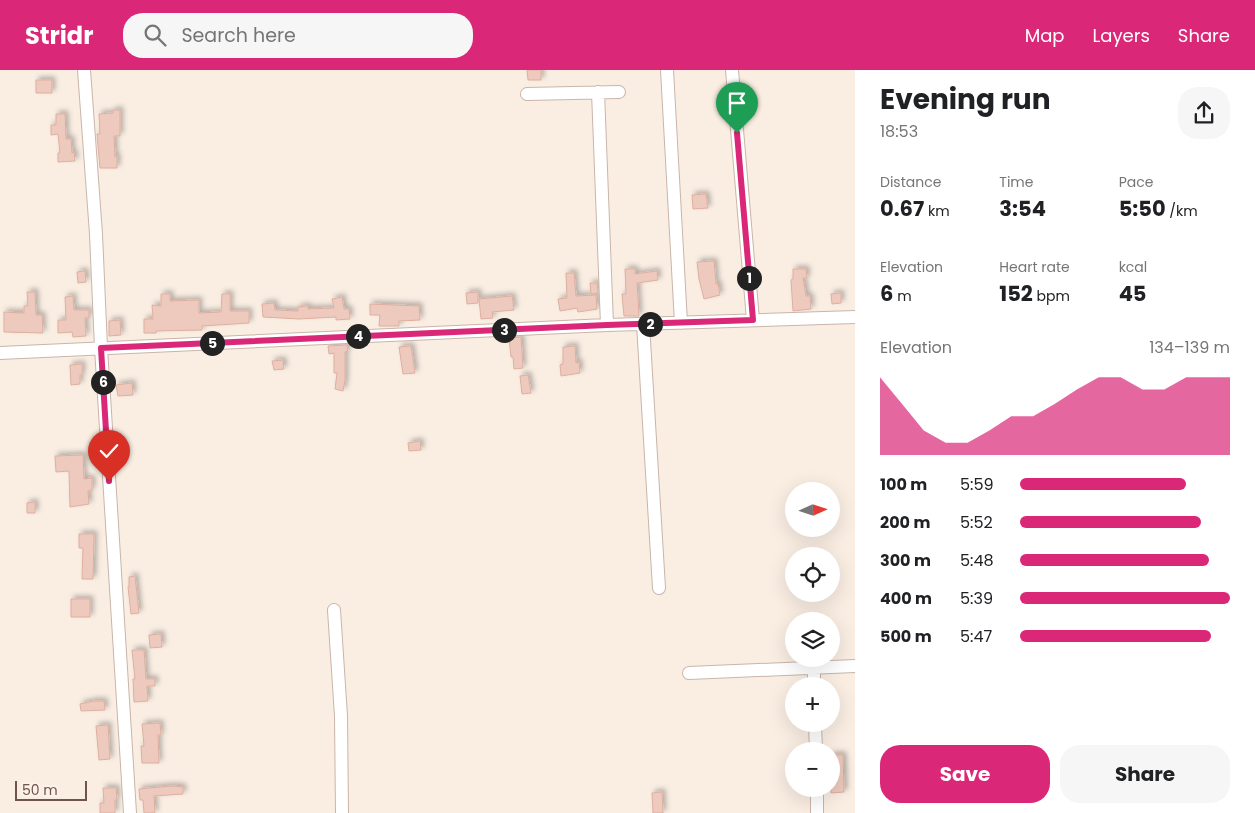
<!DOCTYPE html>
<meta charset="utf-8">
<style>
body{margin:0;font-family:Poppins,sans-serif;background:#f6f6f6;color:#202124;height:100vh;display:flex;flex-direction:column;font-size:19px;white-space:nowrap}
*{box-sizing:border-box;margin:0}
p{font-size:16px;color:#757577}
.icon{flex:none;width:28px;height:28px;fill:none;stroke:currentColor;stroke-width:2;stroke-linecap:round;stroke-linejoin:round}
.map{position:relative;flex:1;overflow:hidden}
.side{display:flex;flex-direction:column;background:#fff;width:400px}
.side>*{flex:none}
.needle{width:32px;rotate:87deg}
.controls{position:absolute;left:785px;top:412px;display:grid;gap:10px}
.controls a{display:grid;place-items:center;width:55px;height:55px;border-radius:50%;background:#fff;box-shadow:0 5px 20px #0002;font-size:25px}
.scale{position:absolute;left:15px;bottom:12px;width:72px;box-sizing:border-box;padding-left:5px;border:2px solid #6f544b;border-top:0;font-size:14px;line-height:18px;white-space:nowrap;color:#6f544b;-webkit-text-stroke:4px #fdf2e8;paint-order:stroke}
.pin{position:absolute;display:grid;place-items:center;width:42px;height:42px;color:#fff;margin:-51px -21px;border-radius:50% 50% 50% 0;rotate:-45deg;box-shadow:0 0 5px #0007}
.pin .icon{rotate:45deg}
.km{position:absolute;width:25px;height:25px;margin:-12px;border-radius:50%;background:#222;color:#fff;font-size:14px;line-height:25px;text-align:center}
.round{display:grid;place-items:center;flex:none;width:52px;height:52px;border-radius:20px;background:#f6f6f6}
.overview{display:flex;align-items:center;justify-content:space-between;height:85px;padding:0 25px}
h1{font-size:28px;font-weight:700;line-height:38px}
.stats{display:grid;grid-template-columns:repeat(3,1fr);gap:8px;height:85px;padding:5px 25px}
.stats div{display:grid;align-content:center}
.stats b{font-size:21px;font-weight:700}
.stats small{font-size:14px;font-weight:400}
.stats p{font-size:14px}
.chart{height:140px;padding:10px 25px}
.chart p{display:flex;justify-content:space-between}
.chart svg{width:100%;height:90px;margin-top:5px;fill:#db2777;opacity:.7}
.primary-button{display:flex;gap:10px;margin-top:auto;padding:10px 25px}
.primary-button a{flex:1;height:58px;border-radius:20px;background:#db2777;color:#fff;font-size:20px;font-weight:700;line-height:58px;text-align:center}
.primary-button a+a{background:#f6f6f6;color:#202124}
ul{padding:0 25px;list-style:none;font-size:16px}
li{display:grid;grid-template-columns:80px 60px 1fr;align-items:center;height:38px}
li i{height:12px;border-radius:6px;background:#db2777}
header{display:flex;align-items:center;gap:30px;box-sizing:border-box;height:70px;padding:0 25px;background:#db2777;color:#fff}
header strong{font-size:24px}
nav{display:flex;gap:28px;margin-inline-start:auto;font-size:18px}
.search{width:350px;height:45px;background:#f6f6f6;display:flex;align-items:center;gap:12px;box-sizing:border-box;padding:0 18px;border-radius:20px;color:#757577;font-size:19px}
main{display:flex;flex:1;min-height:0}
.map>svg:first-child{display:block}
</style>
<header>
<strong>Stridr</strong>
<div class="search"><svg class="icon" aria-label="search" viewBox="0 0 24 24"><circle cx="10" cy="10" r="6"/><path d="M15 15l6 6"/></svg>Search here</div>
<nav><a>Map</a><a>Layers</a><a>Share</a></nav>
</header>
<main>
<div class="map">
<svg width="855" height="743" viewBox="0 0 855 743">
<defs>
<filter id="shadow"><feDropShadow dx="3" dy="-3" stdDeviation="2.5" flood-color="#0004"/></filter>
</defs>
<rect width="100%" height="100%" fill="#faeee3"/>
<path fill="#edcabd" stroke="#deaf9f" filter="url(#shadow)" d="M527,0H541V10H528Z
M36,10H52V23H36Z
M113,40H120V66H114L115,87L117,86V98H100L97,64H100L99,44L113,43Z
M56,44H65L66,69H71L72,83L74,82L75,91L58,92V83H60L58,64L51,65V55H56Z
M706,124L708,138L693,139L692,125Z
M714,191L716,214H718L720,225L704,229L699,209L697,192Z
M625,199H635V204L657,201L658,210L637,213L639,246H624L622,224H626Z
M793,199H806L807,208H803L806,226H810L811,239L793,241L791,210L793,209Z
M85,201L86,212L78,213L77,202Z
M566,203H574L576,226L596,225L597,239L578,242L577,238L560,241L558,229L567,228Z
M590,213H597L598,223L591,224Z
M27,222H35L36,245H42L43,263L4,262V242L24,243V236H28Z
M478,222V233L467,234L466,223Z
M841,223V233L832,234L831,224Z
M161,224H170V231L199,230V243L221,242L222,224H230V241H249V253L202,256V260L156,261V263H144V249H153L152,235L161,236Z
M73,226L74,240H89V248H85L86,266L73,267L72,262L58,263V250H66L65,227Z
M512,226L514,240L492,242L493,248L481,249L479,229Z
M342,227L344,239H349L350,249L336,250V247L299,249L263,247L262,234L274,233L275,240L298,241V237L308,236V239L334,238L332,229Z
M370,234L419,236L420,250L399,251V256H379L380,245H370Z
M120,250L121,265L109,266V251Z
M521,267L523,298L514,299L513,287H511L509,268Z
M347,275L348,281L345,282V310L343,321L335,319L337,303H334V283L329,284L328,276Z
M411,276L415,303L403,304L399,277Z
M575,276L576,293L579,292L580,303L561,306L560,295L563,294V277Z
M283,290L284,299L274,300L272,291Z
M82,294V305H80V314L71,315L70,295Z
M528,305L531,323L522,324L520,306Z
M132,313L133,325L118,326L116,315Z
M420,371L421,380L409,381L408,373Z
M83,385L84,409L92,408V420L88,421L89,434L70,437L69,401L56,402L55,386Z
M35,432V443H27V433Z
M79,464H94L93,509H82L83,478H79Z
M135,506L139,543L131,544L128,517H129V507Z
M71,529H90V547H71Z
M161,564L162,577L150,578L149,565Z
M132,580H144L146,609H155V616H147L148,631L134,632L133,609H135Z
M94,631H104L105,640L81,641L80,634Z
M160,653L161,665H158L159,693H142L141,676H144L142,654Z
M108,655L110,689L99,690L96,656Z
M831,685H843L844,722L831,723Z
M172,716L183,717V724L154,726L155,743H144L143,730H140L139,719Z
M103,718H116L117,729L115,730V743H100V733H104Z
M662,722L663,743H653L652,723Z"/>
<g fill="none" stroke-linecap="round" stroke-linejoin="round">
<defs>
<path id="minor" d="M84,0L96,164L101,278L130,743
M667,0L681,253
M732,0L753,250
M598,22L607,255
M527,24L619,22
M643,254L659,518
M0,283L607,255L855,247
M334,540L341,646L342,743
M814,598V616
M689,603L855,596
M815,654L816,681
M817,719V743"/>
</defs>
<use href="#minor" stroke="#c9b5aa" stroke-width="14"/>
<use href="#minor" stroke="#fff" stroke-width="12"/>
</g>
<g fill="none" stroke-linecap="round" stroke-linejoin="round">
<defs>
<path id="route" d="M109,411L101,278L607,255L753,250L737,63"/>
</defs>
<use href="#route" stroke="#fff" stroke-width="10"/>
<use href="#route" stroke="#db2777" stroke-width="6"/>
</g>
</svg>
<div class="controls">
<a><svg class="needle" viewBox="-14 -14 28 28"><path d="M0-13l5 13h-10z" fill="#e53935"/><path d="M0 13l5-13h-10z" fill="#757577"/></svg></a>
<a><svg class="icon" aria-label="locate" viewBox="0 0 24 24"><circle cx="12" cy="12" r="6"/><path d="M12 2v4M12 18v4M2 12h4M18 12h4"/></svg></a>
<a><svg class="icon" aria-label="layers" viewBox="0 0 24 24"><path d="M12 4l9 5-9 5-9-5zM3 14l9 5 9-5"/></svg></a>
<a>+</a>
<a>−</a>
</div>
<div class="scale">50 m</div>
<div class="pin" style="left:737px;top:63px;background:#1e9e55"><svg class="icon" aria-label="arrive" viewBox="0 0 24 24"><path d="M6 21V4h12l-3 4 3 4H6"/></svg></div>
<div class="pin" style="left:109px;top:411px;background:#d93025"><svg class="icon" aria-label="check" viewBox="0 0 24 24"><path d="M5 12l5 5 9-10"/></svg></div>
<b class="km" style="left:749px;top:208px">1</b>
<b class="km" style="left:650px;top:254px">2</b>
<b class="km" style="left:504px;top:260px">3</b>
<b class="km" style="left:358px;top:266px">4</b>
<b class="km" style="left:212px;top:273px">5</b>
<b class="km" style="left:103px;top:312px">6</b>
</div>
<section class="side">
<div class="overview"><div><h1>Evening run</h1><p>18:53</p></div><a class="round"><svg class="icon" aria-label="share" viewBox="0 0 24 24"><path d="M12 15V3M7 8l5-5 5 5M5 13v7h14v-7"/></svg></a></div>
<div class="stats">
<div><p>Distance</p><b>0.67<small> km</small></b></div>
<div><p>Time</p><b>3:54</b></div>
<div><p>Pace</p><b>5:50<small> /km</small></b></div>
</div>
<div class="stats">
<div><p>Elevation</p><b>6<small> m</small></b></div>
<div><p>Heart rate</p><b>152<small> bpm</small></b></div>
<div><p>kcal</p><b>45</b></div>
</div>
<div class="chart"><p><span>Elevation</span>134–139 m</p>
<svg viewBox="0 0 160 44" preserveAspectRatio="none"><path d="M0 44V6L10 19L20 32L30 38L40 38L50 32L60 25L70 25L80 19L90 12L100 6L110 6L120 12L130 12L140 6L150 6L160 6V44z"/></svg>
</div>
<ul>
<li><b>100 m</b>5:59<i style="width:79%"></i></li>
<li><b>200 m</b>5:52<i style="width:86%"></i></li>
<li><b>300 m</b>5:48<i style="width:90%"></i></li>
<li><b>400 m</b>5:39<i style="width:100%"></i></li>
<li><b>500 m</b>5:47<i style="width:91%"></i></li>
</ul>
<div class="primary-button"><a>Save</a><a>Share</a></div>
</section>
</main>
